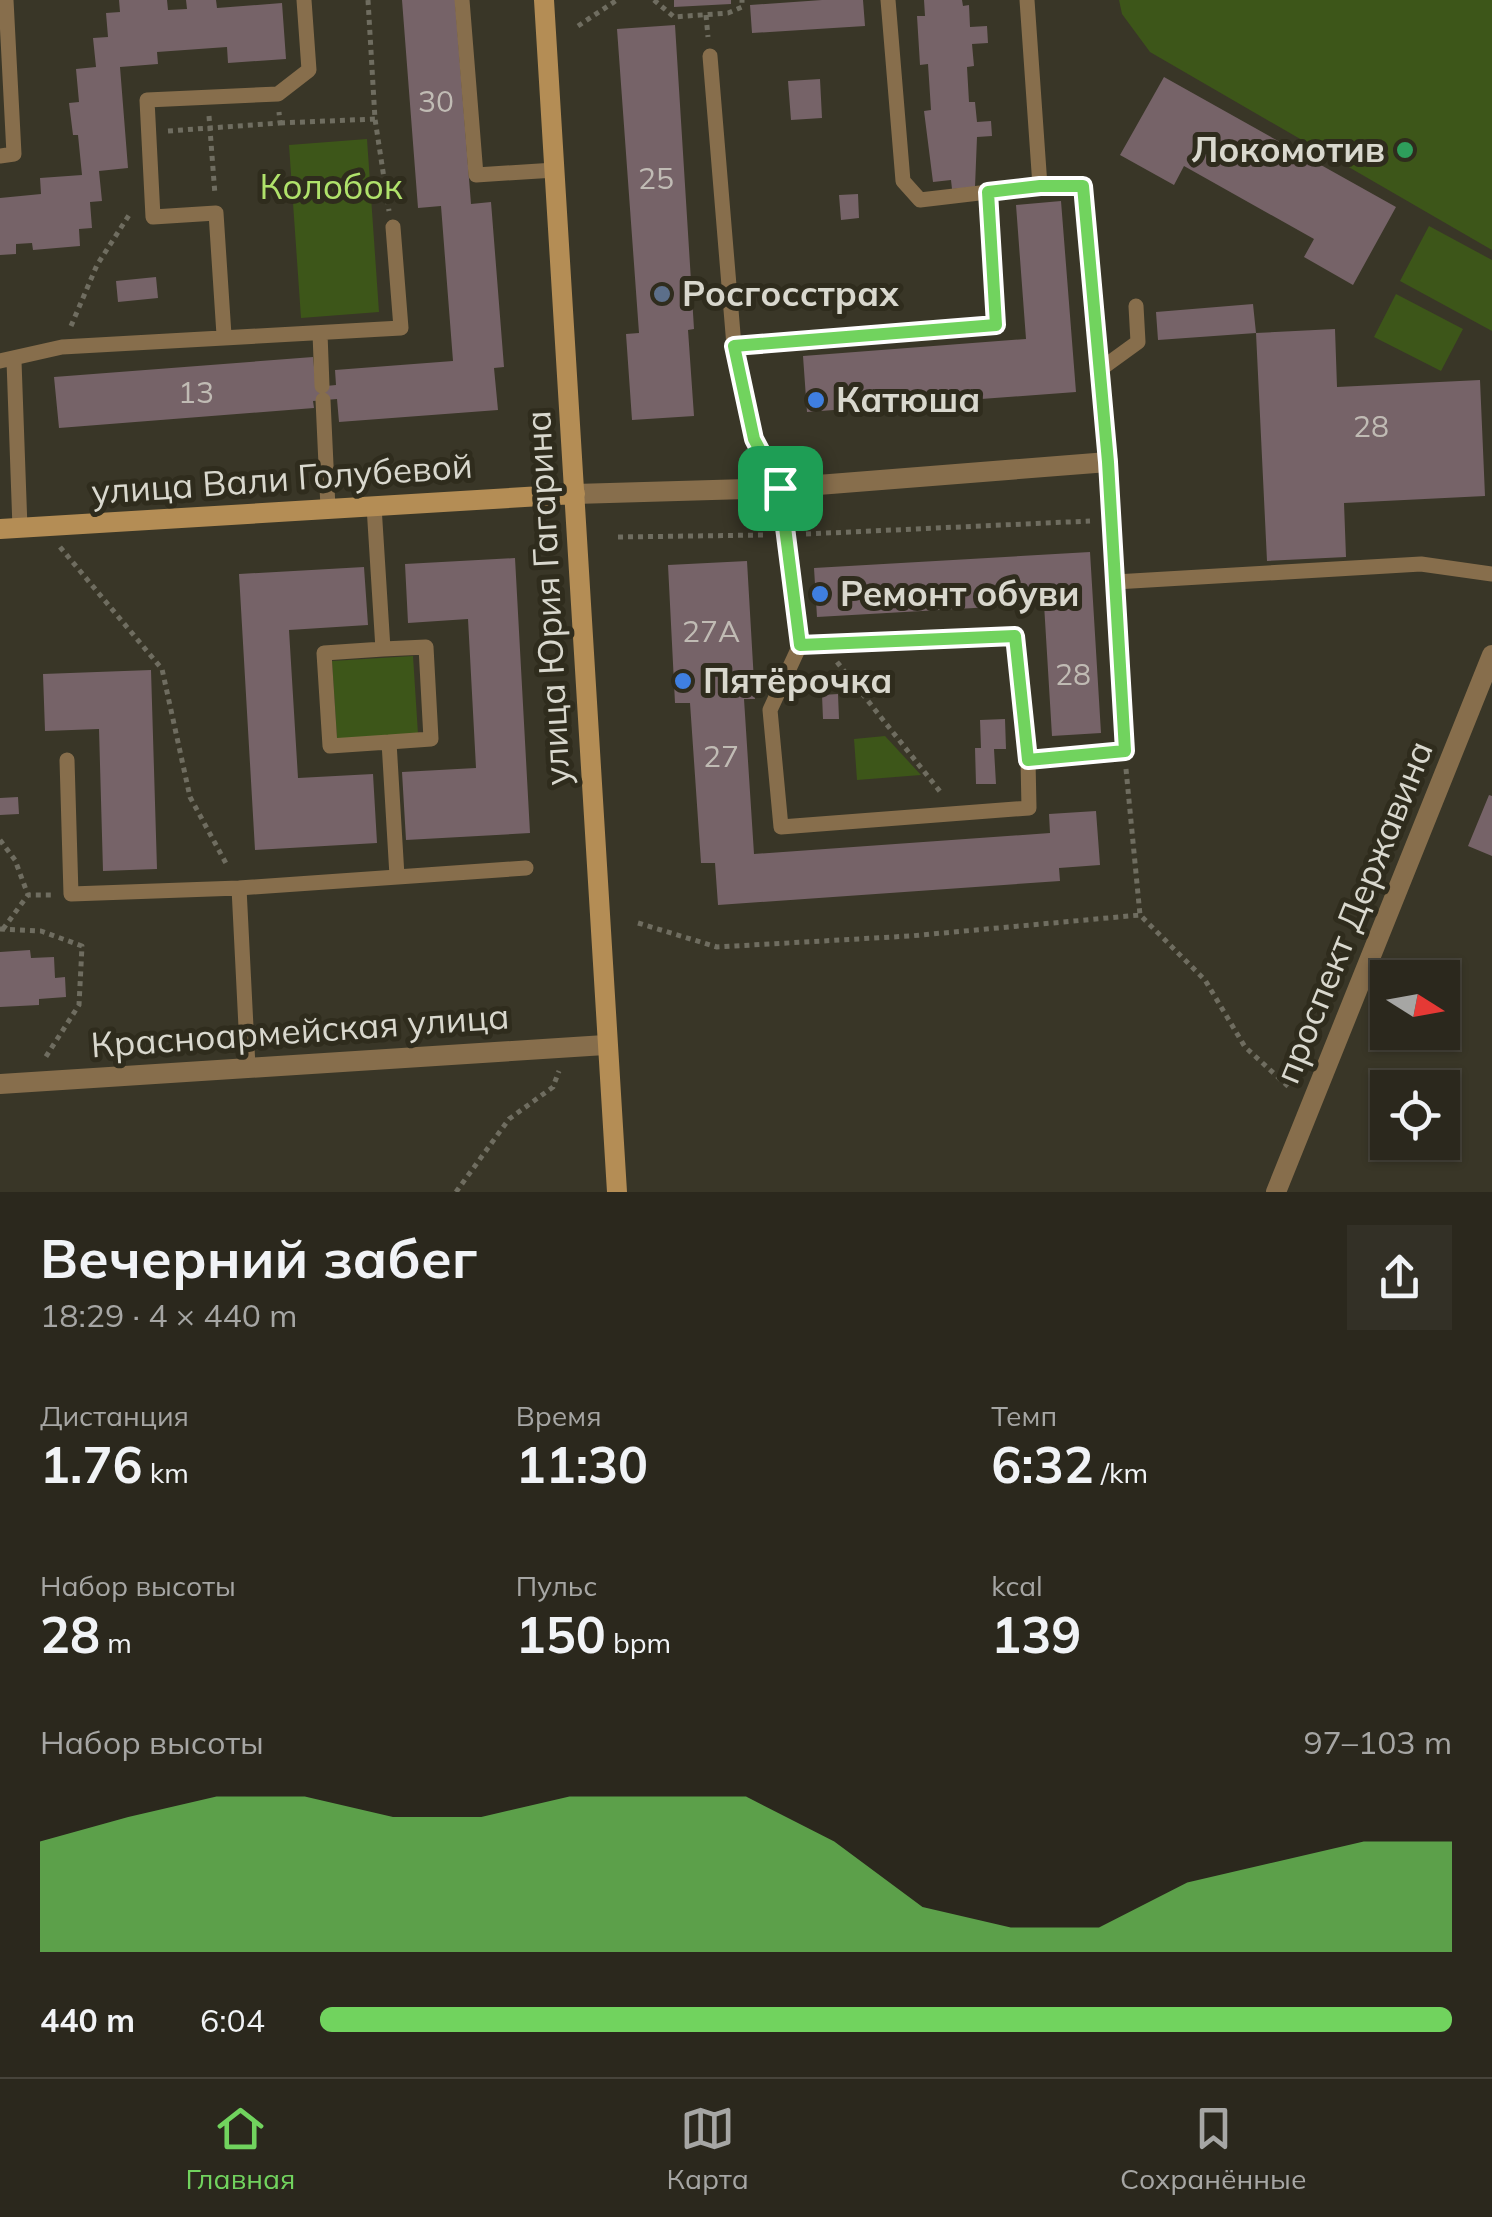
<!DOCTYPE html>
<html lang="ru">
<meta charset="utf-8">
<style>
body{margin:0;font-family:Mulish,sans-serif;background:#333026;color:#f1f3f6;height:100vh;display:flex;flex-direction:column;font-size:38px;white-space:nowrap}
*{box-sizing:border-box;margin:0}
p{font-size:32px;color:#a6a6a4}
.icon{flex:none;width:55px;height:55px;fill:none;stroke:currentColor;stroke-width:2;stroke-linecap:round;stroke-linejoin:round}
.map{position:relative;height:1192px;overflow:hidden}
.side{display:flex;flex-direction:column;background:#2b281d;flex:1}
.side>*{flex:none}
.needle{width:65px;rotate:101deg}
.controls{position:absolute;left:1370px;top:960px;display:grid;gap:20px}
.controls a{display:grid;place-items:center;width:90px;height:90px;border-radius:0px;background:#2b281d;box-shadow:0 2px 8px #0004,0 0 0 2px #47443b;font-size:50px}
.pin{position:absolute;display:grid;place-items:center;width:85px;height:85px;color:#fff;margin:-42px;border-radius:20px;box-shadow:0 5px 15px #0006}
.round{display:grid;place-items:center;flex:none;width:105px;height:105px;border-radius:0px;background:#333026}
.overview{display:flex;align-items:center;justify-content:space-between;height:170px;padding:0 40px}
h1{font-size:55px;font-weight:700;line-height:75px}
.stats{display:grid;grid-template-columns:repeat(3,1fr);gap:15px;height:170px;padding:10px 40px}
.stats div{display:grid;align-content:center}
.stats b{font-size:50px;font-weight:700}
.stats small{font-size:28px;font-weight:400}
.stats p{font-size:28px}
.chart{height:280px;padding:20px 40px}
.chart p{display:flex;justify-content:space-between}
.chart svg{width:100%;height:180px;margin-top:10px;fill:#71d35e;opacity:.7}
ul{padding:0 40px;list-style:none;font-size:32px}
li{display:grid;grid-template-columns:160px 120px 1fr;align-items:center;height:75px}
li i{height:25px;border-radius:12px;background:#71d35e}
.menu{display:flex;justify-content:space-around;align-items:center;height:140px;border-top:2px solid #47443b;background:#2b281d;font-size:28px;color:#a6a6a4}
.menu a{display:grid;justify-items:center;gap:5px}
.menu .on{color:#71d35e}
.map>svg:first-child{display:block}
</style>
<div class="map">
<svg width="1492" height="1192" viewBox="0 0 1492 1192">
<rect width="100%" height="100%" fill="#393627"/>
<path fill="#3d5619" d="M1119,0H1492V250L1150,52L1122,14Z
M367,139L379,312L301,318L289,145Z
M1429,226L1492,260V331L1400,281Z
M1396,294L1463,329L1441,371L1374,337Z
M413,656L418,734L337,739L332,661Z
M885,736L921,775L857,780L854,739Z"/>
<path fill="#766368" d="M119,0H167L168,10L187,9L186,0H216L217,8L282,3L286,59L228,63L227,47L157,52L158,64L120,67L128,168L99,171L102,201L90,202L92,228L79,229L80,246L33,250L32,243L16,244V254L0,255V198L41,194L40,178L82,175L78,135H73L69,103L79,102L76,69L96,67L93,38L108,37L106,13L120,12Z
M402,0H455L471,204L491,202L504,367L494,368L498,410L339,422L337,399L313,401L314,408L59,428L54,377L313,357L316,387L336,385L335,370L453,361L441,206L418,208Z
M674,0H731V4L674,7Z
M822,0H863L865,26L752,33L750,5Z
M924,0H962L963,6L969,5L970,27L987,26L988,43L972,44L974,66L967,67L969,102H975L977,122L991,121L992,136L977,137L975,187L952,189L951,180L933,182L924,111L931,110L928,64L920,65L917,16H925Z
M675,25L694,329L688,330L694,416L632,420L626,334L639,333L617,29Z
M1164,77L1396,207L1353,285L1304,257L1314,239L1184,166L1174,185L1120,155Z
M820,79L822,118L791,120L788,81Z
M858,194L859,218L841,220L839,195Z
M1061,201L1076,392L807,412L803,356L1026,339L1016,205Z
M156,277L158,298L118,302L116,281Z
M1253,304L1256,333L1158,340L1156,312Z
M1335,329L1337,387L1480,380L1485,496L1344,503L1346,557L1267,561L1256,333Z
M1090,552L1101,733L1052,736L1044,604L817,617L814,568Z
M515,558L530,833L406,840L402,772L476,768L468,619L408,623L405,564Z
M747,561L755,699H744L754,854L1050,833L1049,814L1096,811L1100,865L1059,868L1060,881L718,905L715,863H701L690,703H675L668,565Z
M364,567L368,625L289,630L298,778L373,774L377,843L255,850L239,574Z
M151,670L157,869L103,871L99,729L45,731L43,674Z
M838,694L839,719H823L822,695Z
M1005,719L1006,749H994L996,784H976L975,748H981L980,720Z
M1489,795L1492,796V856L1468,846Z
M18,797L19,814L0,815V798Z
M30,950L31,958L54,957L55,978L65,977L66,997L39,999V1005L0,1007V952Z"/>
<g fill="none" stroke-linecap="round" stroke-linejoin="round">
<path stroke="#6f6d60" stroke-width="5" stroke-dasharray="5 5" stroke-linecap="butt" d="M368,0L375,119L389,211
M654,0L674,17L728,13L742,7V0
M706,15L708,37
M578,26L617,0
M209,116L215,195
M280,123L375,119
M168,131L280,123L279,112
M71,326L97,265L131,212
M806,534L1090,521
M618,537L765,535
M60,547L162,669L190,797L228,867
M837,662L942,794
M1126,769L1140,915L1205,980L1245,1047L1291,1089
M0,840L15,860L28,895
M638,923L717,947L910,936L1140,915
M0,929L41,931L82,946L79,1005L45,1058
M3,929L28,895H53
M456,1192L509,1119L553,1087L559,1071"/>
<path stroke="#876e4c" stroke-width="15" d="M462,0L476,175L555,170
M888,0L903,181L920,200L1040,186
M710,56L734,346L754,439L780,488L800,645L1015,636L1028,760L1125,751L1108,462L1083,186H1040L1027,0
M0,156L14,154L6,0
M320,333L322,386
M224,335L216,213L153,217L147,100L278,94L309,70L304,0
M734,346L996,325L988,193
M0,361L62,347L401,328L393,227
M14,361L20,528
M1098,371L1138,342L1136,306
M323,400L328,508
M374,506L383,649L426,647L431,739L389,742L397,876
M1115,582L1421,564L1492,574
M800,645L770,710L781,827L1029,808L1028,760
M383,649L324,653L330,746L389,742
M67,760L71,894L239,888L526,868
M239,888L248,1067"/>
<path stroke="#876e4c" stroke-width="20" d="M575,494L780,488L1108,462
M0,1084L605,1045
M1276,1192L1492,655"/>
<path stroke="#b48d55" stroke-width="20" d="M544,0L617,1192
M0,529L575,494"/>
</g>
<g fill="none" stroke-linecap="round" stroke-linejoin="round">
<defs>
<path id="route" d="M1040,186H1083L1108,462L1125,751L1028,760L1015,636L800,645L780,488L754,439L734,346L996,325L988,192Z"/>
</defs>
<use href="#route" stroke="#fff" stroke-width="20"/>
<use href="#route" stroke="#71d35e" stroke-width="12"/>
</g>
<circle fill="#2e9e5b" stroke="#2f2c1d" stroke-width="4" cx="1405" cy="150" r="10"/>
<circle fill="#5c6f8a" stroke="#2f2c1d" stroke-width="4" cx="662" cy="294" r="10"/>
<g fill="#3f7fe0" stroke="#2f2c1d" stroke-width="4">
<circle cx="816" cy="400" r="10"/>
<circle cx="820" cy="594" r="10"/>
<circle cx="683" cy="681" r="10"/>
</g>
<g text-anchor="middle" stroke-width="10" stroke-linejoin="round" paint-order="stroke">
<g font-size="30" fill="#c0bbb4">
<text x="436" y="112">30</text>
<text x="656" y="189">25</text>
<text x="196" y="403">13</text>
<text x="1371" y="437">28</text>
<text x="711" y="642">27А</text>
<text x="1073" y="685">28</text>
<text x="721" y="767">27</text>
</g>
<g font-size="35" font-weight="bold" fill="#d9d8ce" stroke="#2f2c1d" text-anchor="start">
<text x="1385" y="162" text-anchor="end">Локомотив</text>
<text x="682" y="306">Росгосстрах</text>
<text x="836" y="412">Катюша</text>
<text x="840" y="606">Ремонт обуви</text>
<text x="703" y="693">Пятёрочка</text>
</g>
<g font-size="35" fill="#b0e26b" stroke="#2f2c1d">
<text x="331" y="199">Колобок</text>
</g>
<g font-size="35" fill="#d9d8ce" stroke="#2f2c1d">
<text transform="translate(282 479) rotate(-4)" y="12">улица Вали Голубевой</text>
<text transform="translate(548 598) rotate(-93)" y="12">улица Юрия Гагарина</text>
<text transform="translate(1354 912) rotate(-68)" y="12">проспект Державина</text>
<text transform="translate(300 1031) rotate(-4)" y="12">Красноармейская улица</text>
</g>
</g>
</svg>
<div class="controls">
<a><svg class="needle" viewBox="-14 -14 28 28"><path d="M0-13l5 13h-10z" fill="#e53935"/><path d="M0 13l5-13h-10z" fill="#a6a6a4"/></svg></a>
<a><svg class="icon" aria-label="locate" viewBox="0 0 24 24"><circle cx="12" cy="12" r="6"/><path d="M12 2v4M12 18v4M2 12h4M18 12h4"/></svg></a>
</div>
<div class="pin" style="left:780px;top:488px;background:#1e9e55"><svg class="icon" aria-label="arrive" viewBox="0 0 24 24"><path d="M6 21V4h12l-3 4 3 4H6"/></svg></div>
</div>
<section class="side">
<div class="overview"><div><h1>Вечерний забег</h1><p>18:29 · 4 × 440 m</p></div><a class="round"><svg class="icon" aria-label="share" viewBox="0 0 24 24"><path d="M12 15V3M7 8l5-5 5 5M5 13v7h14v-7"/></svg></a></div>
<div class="stats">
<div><p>Дистанция</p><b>1.76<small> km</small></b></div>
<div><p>Время</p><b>11:30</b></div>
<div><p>Темп</p><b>6:32<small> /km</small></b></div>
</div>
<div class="stats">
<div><p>Набор высоты</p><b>28<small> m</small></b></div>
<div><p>Пульс</p><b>150<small> bpm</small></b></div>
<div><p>kcal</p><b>139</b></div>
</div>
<div class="chart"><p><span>Набор высоты</span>97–103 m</p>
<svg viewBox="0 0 160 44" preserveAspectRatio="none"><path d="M0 44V17L10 11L20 6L30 6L40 11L50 11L60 6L70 6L80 6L90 17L100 33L110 38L120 38L130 27L140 22L150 17L160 17V44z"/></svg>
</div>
<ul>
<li><b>440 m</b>6:04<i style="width:100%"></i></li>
</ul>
</section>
<nav class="menu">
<a class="on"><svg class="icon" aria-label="home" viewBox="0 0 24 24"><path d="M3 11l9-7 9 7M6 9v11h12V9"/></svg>Главная</a>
<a><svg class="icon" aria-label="map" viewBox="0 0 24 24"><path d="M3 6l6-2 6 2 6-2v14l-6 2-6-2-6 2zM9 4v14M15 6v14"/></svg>Карта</a>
<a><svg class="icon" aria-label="saved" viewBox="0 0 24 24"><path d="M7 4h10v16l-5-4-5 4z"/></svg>Сохранённые</a>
</nav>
